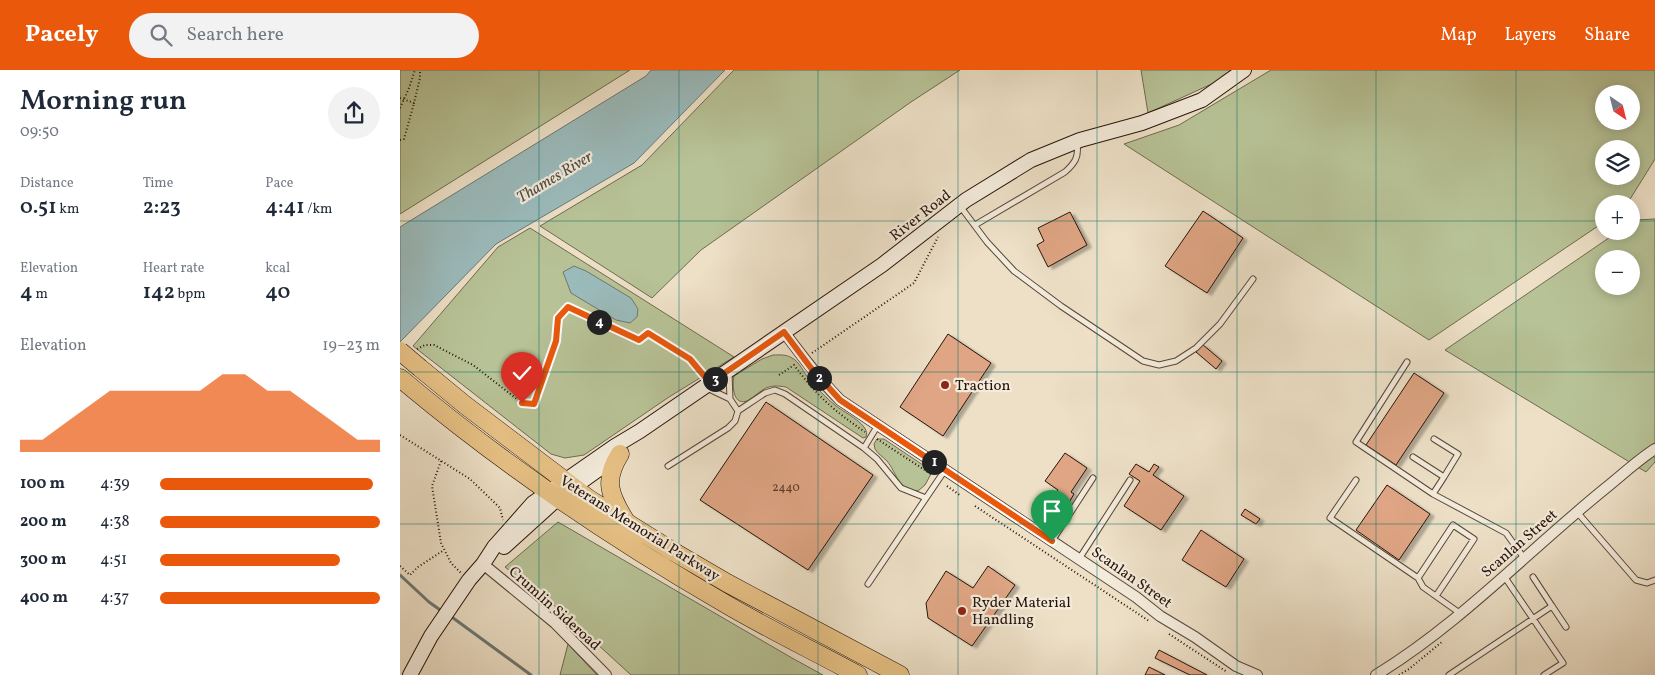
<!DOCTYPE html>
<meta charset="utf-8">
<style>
body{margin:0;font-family:Vollkorn,serif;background:#f2f2f3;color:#1f2937;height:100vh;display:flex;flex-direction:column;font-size:19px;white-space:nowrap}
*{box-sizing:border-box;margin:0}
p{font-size:16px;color:#747a83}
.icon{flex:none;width:28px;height:28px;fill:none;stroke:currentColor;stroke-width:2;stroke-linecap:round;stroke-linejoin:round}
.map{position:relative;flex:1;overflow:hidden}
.details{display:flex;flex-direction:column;background:#fff;width:400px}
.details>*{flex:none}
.needle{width:32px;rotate:145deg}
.buttons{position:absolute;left:1195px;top:15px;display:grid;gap:10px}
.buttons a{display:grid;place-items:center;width:45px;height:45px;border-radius:50%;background:#fff;box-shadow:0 2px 12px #0003;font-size:25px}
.pin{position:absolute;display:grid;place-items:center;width:42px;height:42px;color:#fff;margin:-51px -21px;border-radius:50% 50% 50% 0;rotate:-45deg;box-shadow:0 0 5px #0007}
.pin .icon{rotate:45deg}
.km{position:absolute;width:25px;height:25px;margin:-12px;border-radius:50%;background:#222;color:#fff;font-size:14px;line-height:25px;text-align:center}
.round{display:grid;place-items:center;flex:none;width:52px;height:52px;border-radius:26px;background:#f2f2f3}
.head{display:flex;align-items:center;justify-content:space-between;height:85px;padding:0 20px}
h1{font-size:28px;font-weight:600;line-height:38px}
.metrics{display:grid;grid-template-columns:repeat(3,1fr);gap:8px;height:85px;padding:5px 20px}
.metrics div{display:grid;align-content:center}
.metrics b{font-size:21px;font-weight:600}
.metrics small{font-size:14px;font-weight:400}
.metrics p{font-size:14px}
.chart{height:140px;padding:10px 20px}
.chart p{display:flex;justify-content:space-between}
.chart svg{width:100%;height:90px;margin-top:5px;fill:#ea580c;opacity:.7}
ul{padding:0 20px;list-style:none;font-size:16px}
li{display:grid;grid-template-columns:80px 60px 1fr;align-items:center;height:38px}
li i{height:12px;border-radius:6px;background:#ea580c}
header{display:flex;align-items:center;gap:30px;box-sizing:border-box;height:70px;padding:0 25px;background:#ea580c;color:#fff}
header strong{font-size:24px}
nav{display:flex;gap:28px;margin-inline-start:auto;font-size:18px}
.search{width:350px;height:45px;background:#f2f2f3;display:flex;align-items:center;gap:12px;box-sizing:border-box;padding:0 18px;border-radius:28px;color:#747a83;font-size:19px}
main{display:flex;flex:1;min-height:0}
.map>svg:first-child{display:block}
</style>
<header>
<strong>Pacely</strong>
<div class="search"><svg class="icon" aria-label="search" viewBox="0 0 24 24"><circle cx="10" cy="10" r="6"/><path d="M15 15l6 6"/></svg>Search here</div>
<nav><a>Map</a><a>Layers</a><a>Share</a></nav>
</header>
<main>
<section class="details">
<div class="head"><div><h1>Morning run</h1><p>09:50</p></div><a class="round"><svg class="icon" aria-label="share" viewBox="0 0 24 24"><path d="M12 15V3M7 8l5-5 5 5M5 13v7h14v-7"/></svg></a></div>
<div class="metrics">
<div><p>Distance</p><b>0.51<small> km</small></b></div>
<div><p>Time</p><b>2:23</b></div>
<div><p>Pace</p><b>4:41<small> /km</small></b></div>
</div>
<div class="metrics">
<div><p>Elevation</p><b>4<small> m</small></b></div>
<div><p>Heart rate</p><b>142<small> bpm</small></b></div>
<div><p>kcal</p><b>40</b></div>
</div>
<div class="chart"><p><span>Elevation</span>19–23 m</p>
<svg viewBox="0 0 160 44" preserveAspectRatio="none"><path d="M0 44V38L10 38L20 30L30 22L40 14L50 14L60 14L70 14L80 14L90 6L100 6L110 14L120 14L130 22L140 30L150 38L160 38V44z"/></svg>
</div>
<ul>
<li><b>100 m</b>4:39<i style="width:97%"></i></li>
<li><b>200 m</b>4:38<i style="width:100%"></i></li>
<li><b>300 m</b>4:51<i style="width:82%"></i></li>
<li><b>400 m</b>4:37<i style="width:100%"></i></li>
</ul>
</section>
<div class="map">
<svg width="1255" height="605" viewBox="0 0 1255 605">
<defs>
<filter id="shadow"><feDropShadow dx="4.5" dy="2.5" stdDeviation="1" flood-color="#0004"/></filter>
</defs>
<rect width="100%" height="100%" fill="#ede0c7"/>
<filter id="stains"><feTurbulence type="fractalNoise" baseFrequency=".004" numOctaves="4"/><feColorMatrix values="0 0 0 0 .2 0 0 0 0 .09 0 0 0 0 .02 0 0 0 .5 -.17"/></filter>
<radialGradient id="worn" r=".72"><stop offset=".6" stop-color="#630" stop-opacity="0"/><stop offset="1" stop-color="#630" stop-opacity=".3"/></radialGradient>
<path fill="#b7c296" stroke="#6f6a50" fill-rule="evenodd" d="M0,0H230L0,144Z
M334,0H560L511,32L301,180L252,228L140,156L242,95Z
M741,0H835L816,12L748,43Z
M871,0H1255V89L1227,134H1204V152L1029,270L724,74L779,55ZM1204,24H1231V51H1204ZM1204,79H1231V106H1204Z
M1255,149V392L1246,402L1045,280L1219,161H1231V153L1236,150ZM1204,189H1231V216H1204Z
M130,158L334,287L269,327L184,385L165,388L151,384L13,276L98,177Z
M373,285C379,285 386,284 392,288C400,292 403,302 409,309C417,318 426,328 436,336C445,343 471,355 466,367L463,368L386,317C379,316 374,315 366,318C360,321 355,326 349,330C333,338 332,316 334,306L362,289Z
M477,369H484L529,399L531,404L525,415L518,421C497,419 498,405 487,391C483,387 478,384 475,379L474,374Z
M158,452L392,588L423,605H231L161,541L105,497Z
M168,574L197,605H160Z"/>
<path fill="#9bbbbc" stroke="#6d7874" d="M251,0H325L234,93L96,174L0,272V157L246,6Z
M174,196L186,201L231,228L238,239L237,247L230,253L216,250L171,223L163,202Z"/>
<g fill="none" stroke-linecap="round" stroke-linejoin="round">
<path stroke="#6d7874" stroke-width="3" d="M0,505L29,532L43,542
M49,545L131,605"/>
</g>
<path fill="#dfa584" stroke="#271309" filter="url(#shadow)" d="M803,141L843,168L807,223L765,196Z
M670,142L687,175L648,197L637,175L644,171L638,158Z
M548,264L591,293L543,366L500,337Z
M802,274L822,291L816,299L796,282Z
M1014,303L1044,323L996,395L966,375Z
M366,332L473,405L408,500L300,430Z
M665,383L687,398L671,422L674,424L668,434L655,425L658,420L645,411Z
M736,394L749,402L754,394L759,397L753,405L784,426L761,460L724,436L740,411L729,404Z
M987,415L1030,444L999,490L956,460Z
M845,439L860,449L856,454L841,445Z
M801,460L844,489L826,517L782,490Z
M588,496L615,515L572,576L528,548L526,533L546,501L573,518Z
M759,580L807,605H790L755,588Z
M749,597L765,605H745Z"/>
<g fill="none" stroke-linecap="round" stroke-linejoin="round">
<defs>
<path id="lane" d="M560,136L587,172L614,201L661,236L743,291L759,295L776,291L796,278L820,254L853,209
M575,155L665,102C675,93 679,87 677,74
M1007,292L956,372L1033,424L1106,463L1124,488
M307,318L330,329L329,303
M338,341L365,323L375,320L385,324L464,378L478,355
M1034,369L1058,384L1044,407
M464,378L477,389L501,418L526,428L545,400
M1013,387L1044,407L1033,424
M268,396L328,358L335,351L338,341L330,329
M956,410L930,448L1018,508
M1177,442L1236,510L1247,513L1255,510
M652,471L693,408
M679,489L730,410
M1104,506L1163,593L1144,605
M1133,507L1152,536
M468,514L526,428
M1036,526L1074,469L1053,455L1018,508L1023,517L1061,544
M1049,605L1152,536L1166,557"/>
<path id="street" d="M384,262C402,286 419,309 440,330L736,527L760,546L795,567L836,596L857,605
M83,494L155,553L206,605
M976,605C1061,553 1130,479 1207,417C1223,404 1238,390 1255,379"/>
<path id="secondary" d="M104,477L157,429L220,384
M10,605L31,566L69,510L83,494L94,477L133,433L215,376L240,361L482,195L566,130L631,90L680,70L742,53L802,30L844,0"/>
<path id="highway" d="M20,298L65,335L189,429L274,482L327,513L500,605
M0,308C101,393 210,467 324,533C368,559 414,581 458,605
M220,384C203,410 210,426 225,450"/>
</defs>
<use href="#lane" stroke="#584638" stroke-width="7"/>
<use href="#street" stroke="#584638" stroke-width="12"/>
<use href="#secondary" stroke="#271309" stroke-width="16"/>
<use href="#highway" stroke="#271309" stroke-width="19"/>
<path stroke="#271309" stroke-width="2" stroke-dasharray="1 2.5" stroke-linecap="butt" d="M0,28L14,33L20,8V0
M0,38L9,18L15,0
M0,70L4,69L14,33
M17,279L25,275H34L73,295L122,333L134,334L156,271L158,248L168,237L239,270L248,263L290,289L304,305
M412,283L514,213L538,167
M379,305L394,295C417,326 433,340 465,362
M0,365L70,409L100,438L103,450
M477,369L531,404
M41,391L32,416L41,473L51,493L61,503
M547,416L561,426
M575,436L749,551
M0,496L10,505L18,497L44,480
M769,564L827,602
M999,605L1009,599L1043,571"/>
<use href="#lane" stroke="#f3ebdb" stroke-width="5"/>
<use href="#street" stroke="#f3ebdb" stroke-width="10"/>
<use href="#secondary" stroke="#f3ebdb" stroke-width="14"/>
<use href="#highway" stroke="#e6c084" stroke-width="18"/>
<defs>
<path id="highway-bridge" d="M0,281L20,298"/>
</defs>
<use href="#highway-bridge" stroke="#271309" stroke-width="19" stroke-linecap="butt"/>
<use href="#highway-bridge" stroke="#e6c084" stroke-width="18"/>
</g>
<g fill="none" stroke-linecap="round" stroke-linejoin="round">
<defs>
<path id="route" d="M122,333L134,334L156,271L158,248L168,237L239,270L248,263L290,289L310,313L384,262L411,298L440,330L652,471"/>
</defs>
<use href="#route" stroke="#fff" stroke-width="10"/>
<use href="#route" stroke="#ea580c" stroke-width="6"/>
</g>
<path fill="none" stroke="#0f766e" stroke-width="1" stroke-opacity="0.55" d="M139,0V605M279,0V605M418,0V605M558,0V605M697,0V605M837,0V605M976,0V605M1116,0V605M0,151H1204M1231,151H1255M0,302H1255M0,454H1255"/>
<g fill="#8f2418" stroke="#f3ebdb" stroke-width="2">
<circle cx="545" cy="315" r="5"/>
<circle cx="562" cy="541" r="5"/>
</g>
<g text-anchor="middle" stroke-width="4.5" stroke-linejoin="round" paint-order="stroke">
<g font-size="12" fill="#553828">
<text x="386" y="421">2440</text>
</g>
<g font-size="15" fill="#271309" stroke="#f3ebdb">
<text transform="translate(520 145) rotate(-38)" y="5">River Road</text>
<text transform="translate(240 458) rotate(32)" y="5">Veterans Memorial Parkway</text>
<text transform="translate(1119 473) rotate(-41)" y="5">Scanlan Street</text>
<text transform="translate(732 507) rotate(35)" y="5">Scanlan Street</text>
<text transform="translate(155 538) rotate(42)" y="5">Crumlin Sideroad</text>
</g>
<g font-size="15" fill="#271309" stroke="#f3ebdb" text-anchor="start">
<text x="555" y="320">Traction</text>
<text x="572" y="537">Ryder Material<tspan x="572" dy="17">Handling</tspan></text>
</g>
<g font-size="16" font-style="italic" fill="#504e48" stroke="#f3ebdb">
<text transform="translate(154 106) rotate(-31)" y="6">Thames River</text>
</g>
</g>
<rect width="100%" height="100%" filter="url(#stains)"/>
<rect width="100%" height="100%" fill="url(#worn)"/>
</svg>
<div class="buttons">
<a><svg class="needle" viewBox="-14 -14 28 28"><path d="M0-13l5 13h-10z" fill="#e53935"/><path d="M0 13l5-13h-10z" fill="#747a83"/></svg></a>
<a><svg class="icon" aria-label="layers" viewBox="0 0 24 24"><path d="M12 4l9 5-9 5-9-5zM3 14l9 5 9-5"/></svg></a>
<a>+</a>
<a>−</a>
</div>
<div class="pin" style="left:652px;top:471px;background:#1e9e55"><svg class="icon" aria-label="arrive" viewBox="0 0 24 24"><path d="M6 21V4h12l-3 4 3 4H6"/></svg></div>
<div class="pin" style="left:122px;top:333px;background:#d93025"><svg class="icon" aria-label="check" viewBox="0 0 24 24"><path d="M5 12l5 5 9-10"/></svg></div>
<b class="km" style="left:534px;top:392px">1</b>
<b class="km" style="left:419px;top:308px">2</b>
<b class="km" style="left:315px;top:309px">3</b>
<b class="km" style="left:199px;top:252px">4</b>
</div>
</main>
